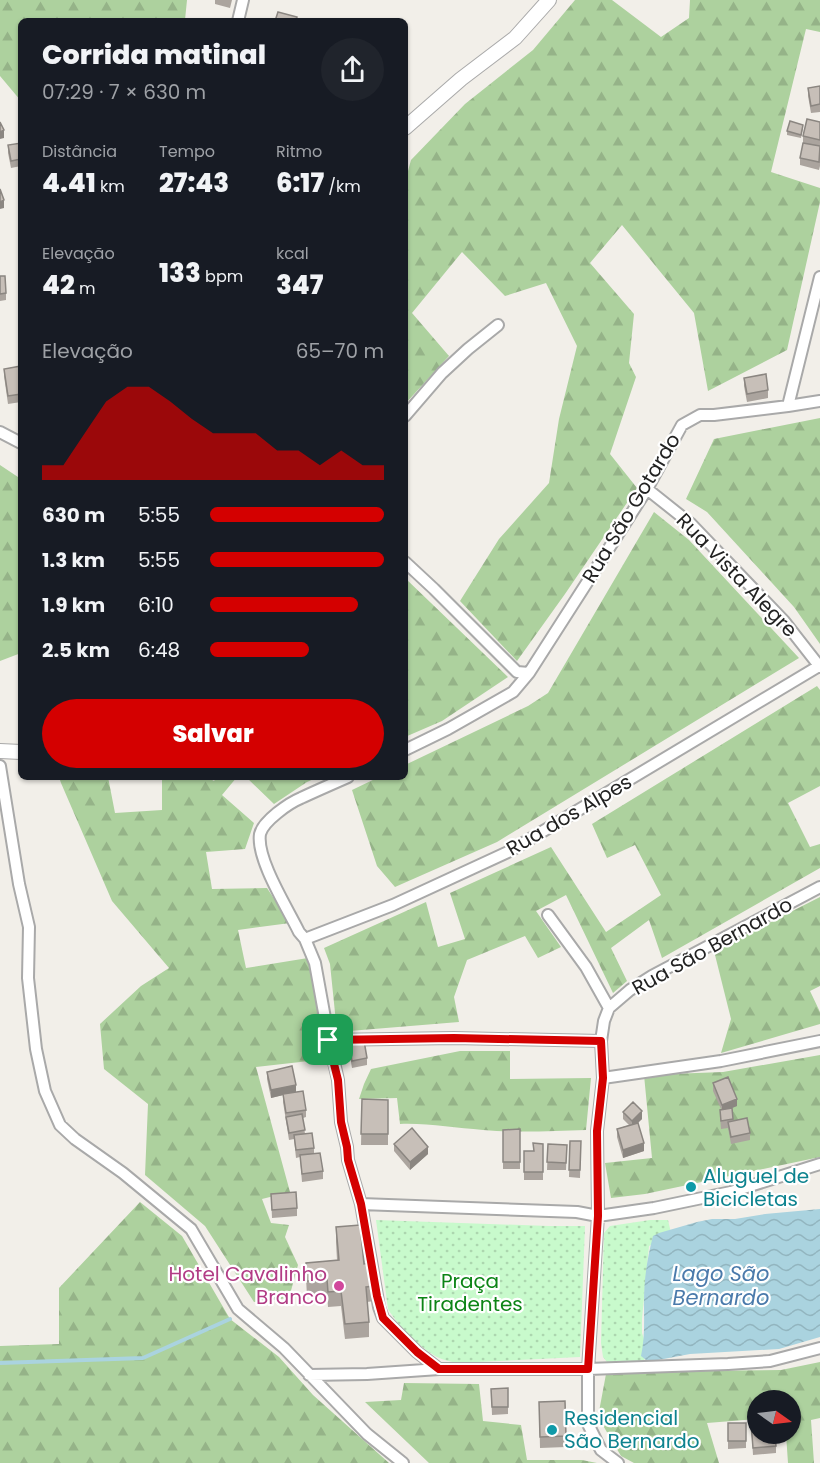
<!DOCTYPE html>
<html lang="pt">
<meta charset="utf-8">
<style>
body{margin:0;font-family:Poppins,sans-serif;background:#20242c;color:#f1f3f6;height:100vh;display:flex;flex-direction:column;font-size:22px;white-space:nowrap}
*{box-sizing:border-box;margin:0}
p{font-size:20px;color:#9ea1a6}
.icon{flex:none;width:33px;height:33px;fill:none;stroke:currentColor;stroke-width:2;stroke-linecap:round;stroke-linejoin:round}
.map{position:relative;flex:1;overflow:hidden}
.side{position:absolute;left:18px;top:18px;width:390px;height:762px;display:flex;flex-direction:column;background:#171b24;border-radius:9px;box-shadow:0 2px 4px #0004}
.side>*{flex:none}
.needle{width:39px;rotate:104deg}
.fabs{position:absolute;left:747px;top:1390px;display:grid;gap:12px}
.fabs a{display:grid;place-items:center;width:54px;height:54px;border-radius:50%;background:#171b24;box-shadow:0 2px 4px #0004;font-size:30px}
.pin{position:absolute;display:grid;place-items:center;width:51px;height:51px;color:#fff;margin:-26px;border-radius:12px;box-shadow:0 3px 9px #0006}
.round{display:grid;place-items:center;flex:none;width:63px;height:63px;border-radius:32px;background:#20242c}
.overview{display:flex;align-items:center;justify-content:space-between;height:102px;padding:0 24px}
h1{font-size:27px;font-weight:800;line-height:45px}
.stats{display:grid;grid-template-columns:repeat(3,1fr);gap:9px;height:102px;padding:6px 24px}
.stats div{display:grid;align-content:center}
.stats b{font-size:26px;font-weight:800}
.stats small{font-size:16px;font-weight:400}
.stats p{font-size:16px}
.chart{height:168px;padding:12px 24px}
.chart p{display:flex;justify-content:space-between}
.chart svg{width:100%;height:108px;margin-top:6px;fill:#d40000;opacity:.7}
.primary-button{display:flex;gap:12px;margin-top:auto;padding:12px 24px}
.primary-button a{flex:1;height:69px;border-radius:36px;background:#d40000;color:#fff;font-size:24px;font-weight:800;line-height:69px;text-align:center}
ul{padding:0 24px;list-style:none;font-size:20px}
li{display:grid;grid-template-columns:96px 72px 1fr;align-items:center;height:45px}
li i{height:15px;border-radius:8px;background:#d40000}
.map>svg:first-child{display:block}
</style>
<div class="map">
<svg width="820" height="1463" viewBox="0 0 820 1463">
<defs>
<pattern id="forest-firs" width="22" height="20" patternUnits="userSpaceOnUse" patternTransform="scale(1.5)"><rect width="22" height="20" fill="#add19e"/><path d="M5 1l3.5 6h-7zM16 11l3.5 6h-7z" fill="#95b388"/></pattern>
<pattern id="park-dots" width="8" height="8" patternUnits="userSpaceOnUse" patternTransform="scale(1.5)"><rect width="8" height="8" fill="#c8facc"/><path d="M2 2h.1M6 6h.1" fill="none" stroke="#acd6af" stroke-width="1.8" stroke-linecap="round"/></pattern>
<pattern id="water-waves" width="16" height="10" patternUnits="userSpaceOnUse" patternTransform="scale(1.5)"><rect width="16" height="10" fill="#aad3df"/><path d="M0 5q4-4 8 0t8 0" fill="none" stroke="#92b5bf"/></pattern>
</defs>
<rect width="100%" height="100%" fill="#f2efe9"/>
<path fill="url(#forest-firs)" d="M0,0H187L185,20L189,21H21V101L0,76Z
M575,0H612L661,37L689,18L690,0H820V32L806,29L771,172L820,188V202L787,350L708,391L694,313L622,225L590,263L634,314L629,363L636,377L610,454L637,488L565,594L517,661L460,601L499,539L549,483L559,419L577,346L546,283L505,296L462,252L412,313L449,356L405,404V182L411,160L465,104L533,50Z
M820,418V644L794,607L707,512L686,499L714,439Z
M0,465L21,479V653L0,661Z
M654,512L689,540L799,658L497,842L395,887L377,866L352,790L379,777H405V765L528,706L548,693Z
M405,578L508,677L442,721L405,737Z
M817,686L820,690V786L788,803L810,847L820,844V868L662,958L649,920L611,948L627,981L613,993L566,895L536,911L561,947L538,958L525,936L467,960L454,997L459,1022L337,1032L330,964L324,948L426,902L438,947L465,939L450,893L551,847L606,932L661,895L635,845L607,858L592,824Z
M59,777H108L115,813L162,810V777H207L214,781L217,777H237L222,795L254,823L245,849L206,852L212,889L267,888L290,923L238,930L246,968L308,958L327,1059L256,1067L290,1192L262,1199L271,1223L289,1225L285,1237L298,1265L289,1298L254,1302L205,1226L145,1175L148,1104L104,1069L100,1024L141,986L169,968L112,901L61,783Z
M246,777H318L307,782L274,804Z
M820,897V986L810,991L820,1012V1024L721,1053L731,1019L714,951Z
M460,1051H510V1079L591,1078L586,1130C552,1131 518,1133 483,1130C455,1128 428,1123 400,1124L397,1098L359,1099L364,1084L371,1069Z
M820,1055V1157L645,1194L611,1198L605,1163L652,1158L644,1075L723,1072Z
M140,1202L182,1236L230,1319L279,1357L313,1395L389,1463H0V1346L59,1344V1288Z
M820,1362V1418L811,1420L814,1463H788L786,1434H790V1401H758L757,1419L707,1423L719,1463H634L621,1456L598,1417L606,1374L680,1371L781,1370Z
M404,1383L479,1384L483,1421L521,1425L527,1460H582L597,1463H429L365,1402L401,1400Z"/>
<path fill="url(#park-dots)" d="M376,1220L549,1226H585L580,1357L456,1363C450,1361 443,1360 437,1357C419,1347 399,1327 388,1309Z
M650,1220H668L671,1233L649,1246L642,1319V1333L646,1345L644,1362H607L603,1357L601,1343L604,1233L610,1226Z"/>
<path fill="url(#water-waves)" d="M820,1209V1337L779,1349L690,1354L653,1361L646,1360L641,1356C645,1338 644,1321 644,1303C644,1279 647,1259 653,1236L659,1233L697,1222L712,1219H735L765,1214Z"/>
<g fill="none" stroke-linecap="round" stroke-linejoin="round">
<path stroke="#aad3df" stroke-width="4" d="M0,1363L143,1358L230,1319"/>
<defs>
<path id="minor" d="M238,21L243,0
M788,406L820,401
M405,416L442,373L468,349L498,325
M0,432L21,443
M647,489L691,524L784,621L820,667
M405,562L434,589L517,672L529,673
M405,750L448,729L513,692L529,673L647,489L682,425L700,415H714L788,406L820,277
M0,766L19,884L29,927L28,978L36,1049L45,1091L60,1125L75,1139L123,1173L191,1229L238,1309L284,1348L367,1434L403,1463
M348,777C332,784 316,791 301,798C289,803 263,821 260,834C256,859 288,909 299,932L305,939L315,963L329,1040L338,1080L341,1122L347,1147L348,1160L361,1204L379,1307L383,1318L417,1352L439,1369
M548,915L586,967L609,1008
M305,939L393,905L510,851L819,666
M329,1040L454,1038L601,1041
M603,1078L721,1061L820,1041
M361,1204L577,1212L598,1216L654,1208L731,1192L820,1164
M309,1375L367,1374L439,1369H588L728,1364L770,1361L820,1348
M618,1463L601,1450L588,1424V1369L598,1216L597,1131L603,1078L601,1041L604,1021L609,1008L630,990L652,976L820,887"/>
<path id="tertiary" d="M405,128L461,79L515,38L549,0
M0,751L21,752"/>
</defs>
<use href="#minor" stroke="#a9a9a9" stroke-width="14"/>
<use href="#tertiary" stroke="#a9a9a9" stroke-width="16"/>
<use href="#minor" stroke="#fff" stroke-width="10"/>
<use href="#tertiary" stroke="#fff" stroke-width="14"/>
</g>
<path fill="#aba49e" d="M215,0H232L230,8L215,4Z
M820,86V112L811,113L808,96V88Z
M820,122V166L819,170L800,165V158L803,143V136Z
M803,128L801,138L787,135V131Z
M21,143V166L11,168L8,153V145Z
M0,276L6,293V300L0,301Z
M21,366V402L8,404L4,376V369Z
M744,378L768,390V398L747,402L744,386Z
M348,1038L367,1058V1065L352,1068L348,1045Z
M267,1072L296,1092L306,1110V1117L303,1118L305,1134L314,1148V1153L323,1171V1179L302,1182L300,1157L296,1158L294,1139L289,1140L283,1102V1095L271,1098L267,1079Z
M713,1083L737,1106L732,1108L733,1121L750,1133V1140L731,1144L728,1128L721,1129L720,1117L721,1109L713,1091Z
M362,1099L388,1100V1145H361Z
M623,1112L642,1119L638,1123L644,1151L623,1158L617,1137V1129L629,1125L623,1119Z
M520,1129V1169H503V1130Z
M570,1141H581L580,1178L569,1177Z
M394,1144L428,1154L410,1170L394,1151Z
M543,1144V1180H524V1151H533Z
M548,1144L567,1145L566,1170H547Z
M271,1194L297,1208V1216L272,1218Z
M336,1227L364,1264L374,1286V1301L367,1302L369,1322V1337L345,1339L341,1306L328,1307L327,1294L307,1296L306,1278V1263L337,1260L336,1242Z
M508,1388V1414L492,1415L491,1389Z
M565,1401L566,1447L540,1448L539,1402Z
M728,1423H746V1448L728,1449Z
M751,1423L776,1446V1453L753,1455Z"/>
<path fill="#8b8681" d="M4,130V138L0,139V132Z
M4,200V208L0,209V202Z
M296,1085V1092L271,1098V1090Z
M737,1099V1106L722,1112V1105Z
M642,1111V1119L632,1128V1121Z
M644,1143V1151L623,1158V1150Z
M428,1147V1154L410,1170V1162Z"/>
<path fill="#c7bfb8" stroke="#8b8681" stroke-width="1.5" d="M278,12L297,17L296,21H275Z
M820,86V104L811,106L808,88Z
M807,119L820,122V140L803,136Z
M790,121L803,125L801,135L787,131Z
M0,122L4,130L0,132Z
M21,143V159L11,161L8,145Z
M803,143L820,146L819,162L800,158Z
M0,189L4,200L0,202Z
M0,276H5L6,293L0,294Z
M21,366V394L8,396L4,369Z
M766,374L768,390L747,394L744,378Z
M363,1035L367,1058L352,1061L348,1038Z
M292,1066L296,1085L271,1090L267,1072Z
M728,1077L737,1099L722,1105L713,1083Z
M303,1091L306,1110L286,1113L283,1094Z
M362,1099L388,1100V1134H361Z
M633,1102L642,1111L632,1121L623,1112Z
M732,1108L733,1119L721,1121L720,1110Z
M302,1114L305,1130L289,1133L286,1117Z
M747,1118L750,1133L731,1137L728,1122Z
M638,1123L644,1143L623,1150L617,1129Z
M412,1128L428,1147L410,1162L394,1144Z
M520,1129V1162H503V1130Z
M312,1133L314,1148L296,1150L294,1135Z
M570,1141H581L580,1170H569Z
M533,1143L543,1144V1172H524V1151H534Z
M548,1144L567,1145L566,1163L547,1162Z
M320,1153L323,1171L302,1174L300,1155Z
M296,1192L297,1208L272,1210L271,1194Z
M360,1225L364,1264L371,1263L374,1286L366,1287L369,1322L345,1324L341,1291L328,1292L327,1279L307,1281L306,1263L339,1260L336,1227Z
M508,1388V1407H492L491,1389Z
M565,1401L566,1436L540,1437L539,1402Z
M728,1423H746V1441H728Z
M751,1423H758V1434H775L776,1446L753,1448Z"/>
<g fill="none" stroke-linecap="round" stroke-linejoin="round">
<defs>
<path id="route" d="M454,1038L601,1041L603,1078L597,1131L598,1216L588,1369H439L417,1352L383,1318L377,1296L361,1204L348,1160L347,1147L341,1122L338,1080L328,1040Z"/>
</defs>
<use href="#route" stroke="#fff" stroke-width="12"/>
<use href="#route" stroke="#d40000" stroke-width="8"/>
</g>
<g fill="#0f9aa8" stroke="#fff" stroke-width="2">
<circle cx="691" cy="1187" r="6"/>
<circle cx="552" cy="1430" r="6"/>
</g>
<circle fill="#d1479c" stroke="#fff" stroke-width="2" cx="339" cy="1286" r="6"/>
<g text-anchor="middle" stroke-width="4.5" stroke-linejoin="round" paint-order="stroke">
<g font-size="20" fill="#222" stroke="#fff">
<text transform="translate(631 508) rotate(-59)" y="7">Rua São Gotardo</text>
<text transform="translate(737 575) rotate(46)" y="7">Rua Vista Alegre</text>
<text transform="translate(569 815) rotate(-30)" y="7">Rua dos Alpes</text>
<text transform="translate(712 946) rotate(-29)" y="7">Rua São Bernardo</text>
</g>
<g font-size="20" fill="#0d838f" stroke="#fff" text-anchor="start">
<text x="703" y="1183">Aluguel de<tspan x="703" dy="23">Bicicletas</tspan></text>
<text x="564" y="1425">Residencial<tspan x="564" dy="23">São Bernardo</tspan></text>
</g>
<g font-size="20" fill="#b23c85" stroke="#fff" text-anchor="end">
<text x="327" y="1281">Hotel Cavalinho<tspan x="327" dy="23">Branco</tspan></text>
</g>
<g font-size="20" fill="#0c8416" stroke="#fff">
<text x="470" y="1288">Praça<tspan x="470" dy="23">Tiradentes</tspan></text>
</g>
<g font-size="21" font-style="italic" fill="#4a7aab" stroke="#fff">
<text x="721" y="1281">Lago São<tspan x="721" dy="24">Bernardo</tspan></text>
</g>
</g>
</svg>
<div class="fabs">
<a><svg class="needle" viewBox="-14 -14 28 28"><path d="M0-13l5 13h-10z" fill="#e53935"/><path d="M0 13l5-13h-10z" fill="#9ea1a6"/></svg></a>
</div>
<div class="pin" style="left:328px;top:1040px;background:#1e9e55"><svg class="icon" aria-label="arrive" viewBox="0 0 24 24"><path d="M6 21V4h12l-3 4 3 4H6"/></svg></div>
<section class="side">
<div class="overview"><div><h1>Corrida matinal</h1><p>07:29 · 7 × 630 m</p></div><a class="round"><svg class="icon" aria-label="share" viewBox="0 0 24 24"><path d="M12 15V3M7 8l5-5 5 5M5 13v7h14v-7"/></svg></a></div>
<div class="stats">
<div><p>Distância</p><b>4.41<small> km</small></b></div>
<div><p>Tempo</p><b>27:43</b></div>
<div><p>Ritmo</p><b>6:17<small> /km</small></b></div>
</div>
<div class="stats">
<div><p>Elevação</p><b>42<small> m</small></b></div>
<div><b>133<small> bpm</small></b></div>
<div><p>kcal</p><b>347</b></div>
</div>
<div class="chart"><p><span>Elevação</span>65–70 m</p>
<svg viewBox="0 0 160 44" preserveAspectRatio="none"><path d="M0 44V38L10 38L20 25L30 12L40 6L50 6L60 12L70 19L80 25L90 25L100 25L110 32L120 32L130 38L140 32L150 38L160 38V44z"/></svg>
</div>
<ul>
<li><b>630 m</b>5:55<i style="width:100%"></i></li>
<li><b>1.3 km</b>5:55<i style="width:100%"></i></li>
<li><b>1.9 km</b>6:10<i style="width:85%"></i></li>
<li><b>2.5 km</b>6:48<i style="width:57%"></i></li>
</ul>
<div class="primary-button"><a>Salvar</a></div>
</section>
</div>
